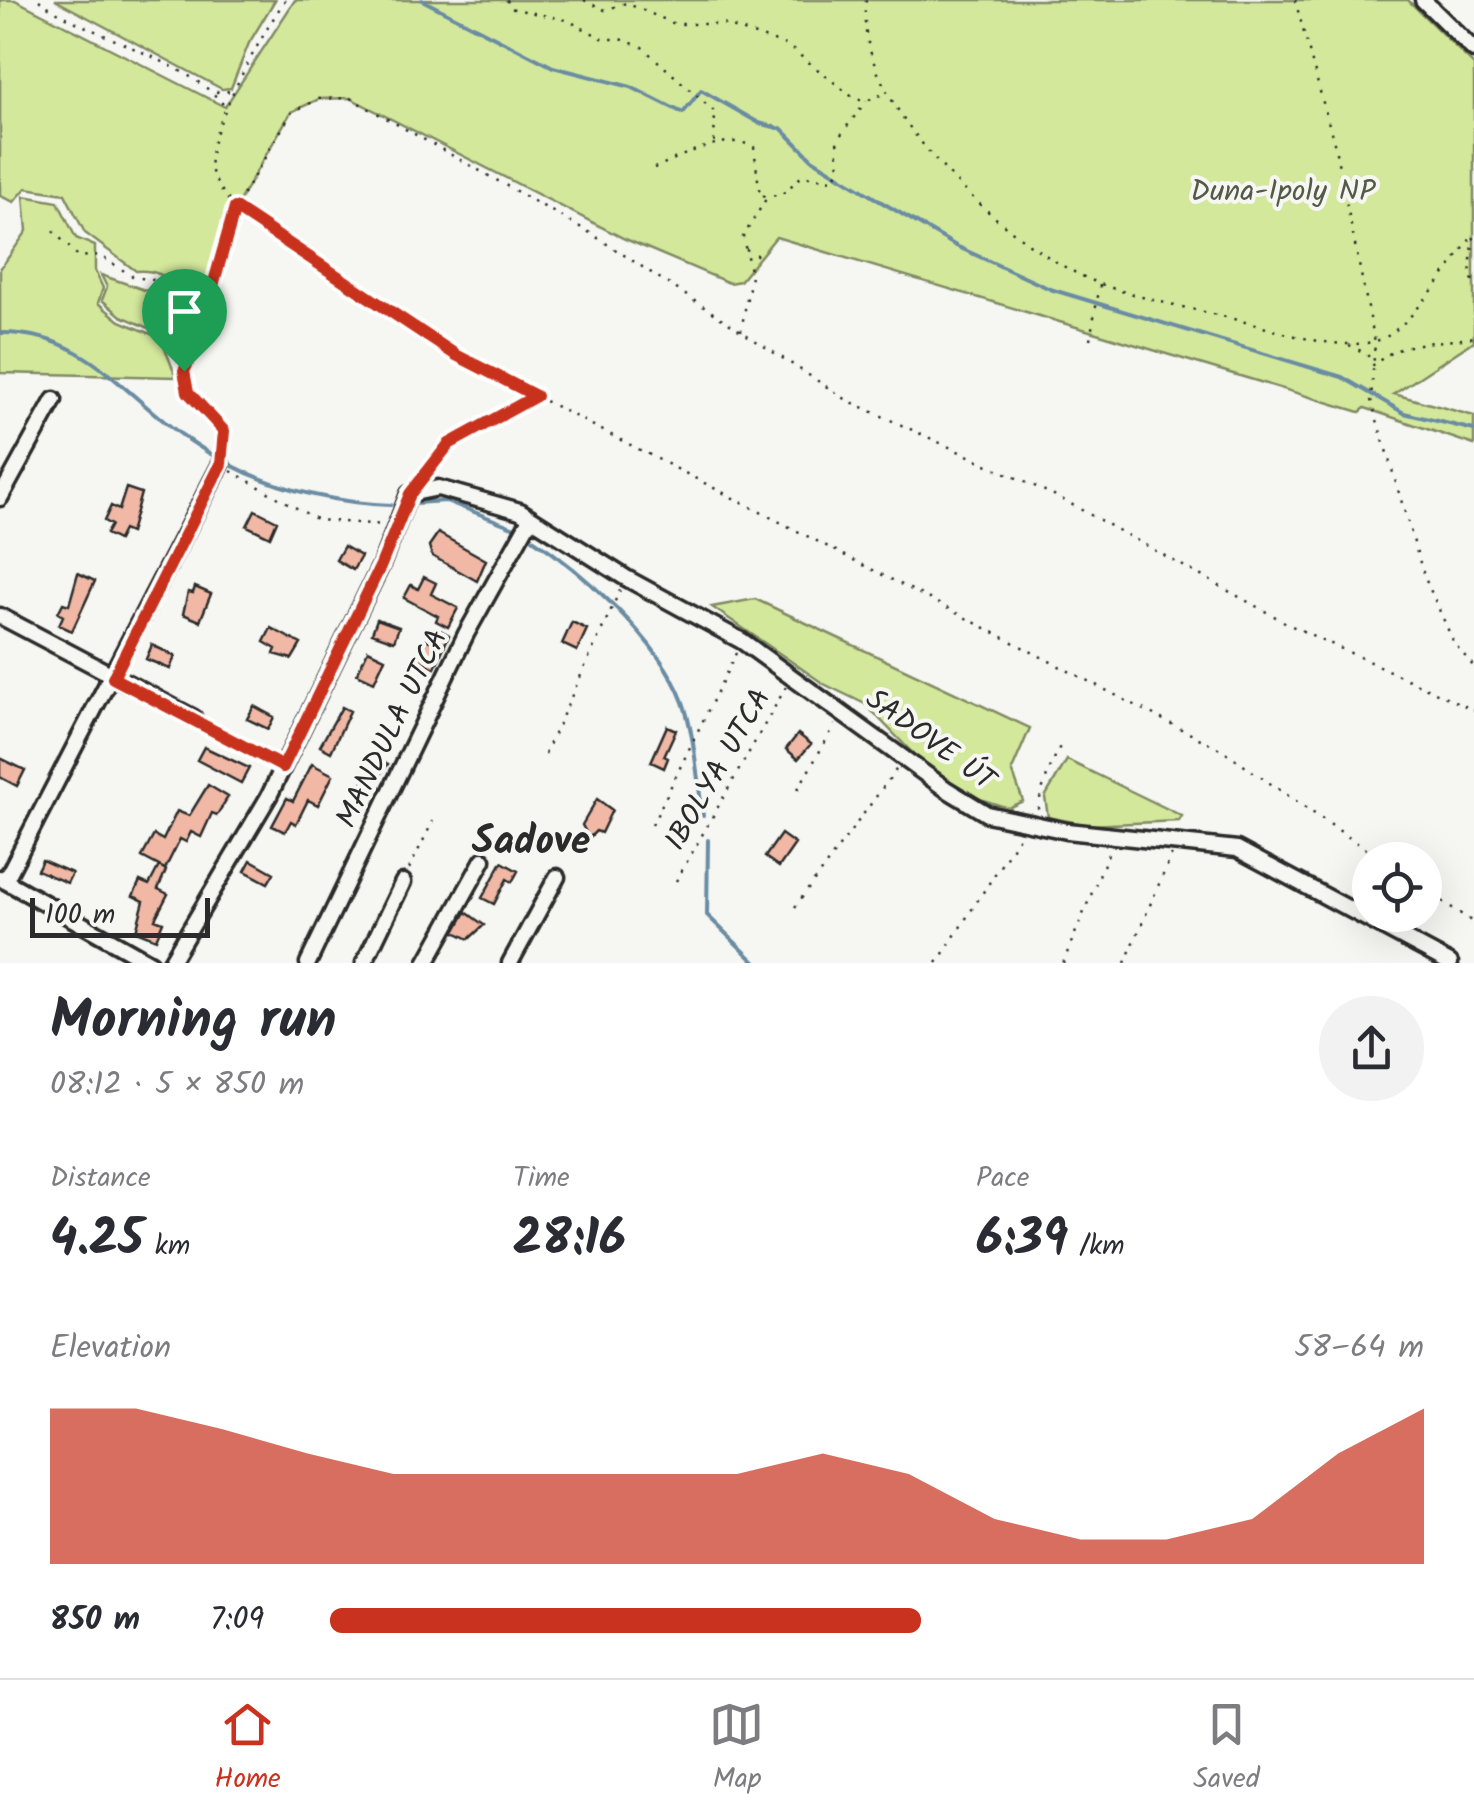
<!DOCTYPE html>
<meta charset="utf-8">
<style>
body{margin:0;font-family:Kalam,sans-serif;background:#f2f2f3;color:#2b2b33;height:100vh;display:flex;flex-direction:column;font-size:38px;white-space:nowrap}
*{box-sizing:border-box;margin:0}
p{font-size:32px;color:#7c7c81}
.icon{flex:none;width:55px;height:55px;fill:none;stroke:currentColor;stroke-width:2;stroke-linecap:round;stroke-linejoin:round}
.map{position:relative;height:963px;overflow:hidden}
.sheet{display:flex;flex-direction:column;background:#fff;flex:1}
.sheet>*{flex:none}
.tools{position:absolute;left:1352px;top:842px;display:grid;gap:20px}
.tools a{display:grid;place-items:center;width:90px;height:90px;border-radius:50%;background:#fff;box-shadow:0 10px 40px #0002;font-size:50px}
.scale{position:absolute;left:30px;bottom:25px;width:180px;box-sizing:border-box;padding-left:10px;border:5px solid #2b2b2b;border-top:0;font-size:28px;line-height:35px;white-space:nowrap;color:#2b2b2b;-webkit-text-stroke:8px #f6f6f2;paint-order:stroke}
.pin{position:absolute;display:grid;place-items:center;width:85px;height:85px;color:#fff;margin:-102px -42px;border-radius:50% 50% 50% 0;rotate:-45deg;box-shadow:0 0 10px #0007}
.pin .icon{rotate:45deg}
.round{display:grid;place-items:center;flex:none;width:105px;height:105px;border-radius:52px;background:#f2f2f3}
.headline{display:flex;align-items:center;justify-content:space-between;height:170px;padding:0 50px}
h1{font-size:55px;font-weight:800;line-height:75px}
.figures{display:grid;grid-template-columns:repeat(3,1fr);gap:15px;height:170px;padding:10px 50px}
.figures div{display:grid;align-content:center}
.figures b{font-size:50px;font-weight:800}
.figures small{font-size:28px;font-weight:400}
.figures p{font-size:28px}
.chart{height:280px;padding:20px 50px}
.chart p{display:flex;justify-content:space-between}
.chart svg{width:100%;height:180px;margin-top:10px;fill:#c8321e;opacity:.7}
ul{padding:0 50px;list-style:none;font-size:32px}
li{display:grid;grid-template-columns:160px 120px 1fr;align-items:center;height:75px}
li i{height:25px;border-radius:12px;background:#c8321e}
.menu{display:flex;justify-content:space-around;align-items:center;height:140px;border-top:2px solid #e1e1e2;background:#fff;font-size:28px;color:#7c7c81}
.menu a{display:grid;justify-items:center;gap:5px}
.menu .selected{color:#c8321e}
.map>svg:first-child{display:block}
</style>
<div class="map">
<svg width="1474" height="963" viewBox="0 0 1474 963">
<rect width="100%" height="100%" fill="#f6f6f2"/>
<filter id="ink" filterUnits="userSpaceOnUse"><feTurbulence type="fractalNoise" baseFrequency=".01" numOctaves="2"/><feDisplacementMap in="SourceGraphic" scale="20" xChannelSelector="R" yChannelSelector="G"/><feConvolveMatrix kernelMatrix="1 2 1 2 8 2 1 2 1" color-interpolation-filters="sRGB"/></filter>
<g filter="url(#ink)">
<path fill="#d4e89c" stroke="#808a64" stroke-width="2.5" d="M0,0H15L225,107L295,0H1408L1474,65V341L1394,394L1474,416V445L1365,408L1360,412L776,237L740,281L729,283L623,238L350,98L319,99L291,112L235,208L194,327C182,297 175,268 136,271L85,233L65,194L26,188L14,202L0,196Z
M55,0H275L249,43L231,88L222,89Z
M24,196L58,202L76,238L95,246V271L103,288L98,303L120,321L161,338L176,377L0,373V269L27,231Z
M101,275L168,298L170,308L163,334L121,316L102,300L107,287Z
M755,599L1030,728L1012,770L1023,801L1008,808L974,797L929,770L865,704L824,684L712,607Z
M1067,760L1182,816L1179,821L1088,825L1048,817L1045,797Z"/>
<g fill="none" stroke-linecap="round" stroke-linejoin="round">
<path stroke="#6a8ca3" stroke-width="4" d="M422,0L553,67L631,87L683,113L701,90L759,123L778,128
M781,128L812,159L878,200L956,246L1050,289L1342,377L1404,413L1474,430
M0,333C88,332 122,395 189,440C249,482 318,502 391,505
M415,503L446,501L520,530
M527,535C582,571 660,640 683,702C695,736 697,780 703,816
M708,840L707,915L756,963"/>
</g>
<path fill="#f0b8a5" stroke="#2b2b2b" stroke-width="2.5" d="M126,488L141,493L130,533L123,530L118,540L106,534L111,525L104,521L111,506L119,510Z
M255,510L277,521L270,537L247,526Z
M438,533L486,560L477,581L432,556L429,546Z
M344,546L361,556L353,570L336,560Z
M78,573L95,581L72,631L59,625L63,616L58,613L63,603L69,605Z
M424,577L436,583L431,594L458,608L448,627L436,621L438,616L404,598L411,585L418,589Z
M195,587L211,594L200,621L183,614L188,592L193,593Z
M377,619L399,627L394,641L372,633Z
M572,622L587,629L577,651L562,644Z
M271,628L301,644L292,659L274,654L276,649L264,642Z
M440,630L449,635L435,668L416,658L426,639L433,643Z
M152,645L175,656L170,669L146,659Z
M368,650L385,658L374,682L357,674Z
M254,706L274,717L268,729L247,719Z
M342,707L350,711L331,752L320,746Z
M667,726L676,730L664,756L668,758L664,768L651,762Z
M798,734L811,744L798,759L786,749Z
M204,747L249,768L241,783L197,760Z
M371,755L388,764L368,793L359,788L370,770L364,767Z
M0,758L25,770L17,786L0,777Z
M312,764L333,775L318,805L308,800L296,824L291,821L285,832L272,826L287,798L293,801Z
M208,785L228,797L217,815L212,813L201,837L191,832L186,842L180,839L165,869L142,857L154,835L163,840L177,811L189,816Z
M597,799L612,810L601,833L596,831L589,838L582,825Z
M781,834L795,844L779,867L765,857Z
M42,860L72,873L67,883L37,870Z
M251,860L274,873L268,883L245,871Z
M502,862L518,871L512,882L507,879L494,904L482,898Z
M159,866L166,870L158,889L168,894L155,919L163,922L156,939L136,931L144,901L133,896L140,881L149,885Z
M466,912L484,925L469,939L455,932Z"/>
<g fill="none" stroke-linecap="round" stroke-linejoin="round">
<defs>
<path id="minor" d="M1423,0L1474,50
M0,498L54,400
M0,616L194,718
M0,878L151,963
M5,881L221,464
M170,963L269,796L381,565L409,494L438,488L520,511L626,578L742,641L946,789L987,814L1067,831L1237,849L1450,963
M308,963L466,634L529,521
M364,963L403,882
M426,963L483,860
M510,963L557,877"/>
</defs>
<use href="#minor" stroke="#2b2b2b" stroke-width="21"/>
<path stroke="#2b2b2b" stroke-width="2.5" stroke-dasharray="2.5 8" stroke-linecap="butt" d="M39,0C88,37 194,62 225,107
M285,0C264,32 205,132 211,168C214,182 226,197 235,208L456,355L1220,749L1382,860
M507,0L510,8L567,20L604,39H621L642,47L715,112L714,144
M584,0L605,10L626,3L675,24H723L788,46L855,99L866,101L886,93
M866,0C849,103 1010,249 1098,283C1145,301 1197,309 1245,322C1283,332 1340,353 1379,340C1408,331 1454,260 1474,234
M1295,0L1334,143L1375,342L1371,400L1424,576L1454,643L1474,667
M216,92L233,91
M654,168C681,157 725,131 754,147L760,196L781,195L802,176L833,180L839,170L837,140L866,101
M53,231L79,257L99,255L134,277L161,281L181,294L173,333L183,370
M1474,237L1470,267L1474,289
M746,249L760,257
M741,331L751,276L743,237L766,199
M1090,339L1100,285
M1349,345L1367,354L1374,366C1399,338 1441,344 1474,337
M223,454L224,431L188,391L184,371L195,349L235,208L292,112L319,99L350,98L587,231L847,400L1058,497L1292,626L1474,710
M231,471L318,520L385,525
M423,477L449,444L535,396
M204,729L273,763
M545,754L621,588
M798,789L835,725
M1038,809C1041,787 1052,763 1062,742
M652,825L737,651
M409,869L433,821
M676,881L786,687
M1425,889L1474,923
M795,907L898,767
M937,963L1021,834
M1063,963L1110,849
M1125,963L1172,854"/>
<use href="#minor" stroke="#f6f6f2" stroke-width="14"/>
</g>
</g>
<g fill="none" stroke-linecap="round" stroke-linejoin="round" filter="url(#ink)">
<defs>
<path id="route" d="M235,208L456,355L536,396L449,444L410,494L381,565L283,767L113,678L221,464L224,431L188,392L184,371L195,349Z"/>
</defs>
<use href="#route" stroke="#fff" stroke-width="20"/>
<use href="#route" stroke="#c8321e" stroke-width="12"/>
</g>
<g text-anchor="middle" stroke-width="8" stroke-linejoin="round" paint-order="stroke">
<g font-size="30" fill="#555a47" stroke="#f6f6f2">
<text x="1283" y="200">Duna-Ipoly NP</text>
</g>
<g font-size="30" fill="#2b2b2b" stroke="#f6f6f2">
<text transform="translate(391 728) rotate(-64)" y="10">MANDULA UTCA</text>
<text transform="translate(931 739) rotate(36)" y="10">SADOVE ÚT</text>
<text transform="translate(717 769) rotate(-60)" y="10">IBOLYA UTCA</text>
</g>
<g font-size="40" font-weight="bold" fill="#2b2b2b" stroke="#f6f6f2">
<text x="531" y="853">Sadove</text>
</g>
</g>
</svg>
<div class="tools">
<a><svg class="icon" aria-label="locate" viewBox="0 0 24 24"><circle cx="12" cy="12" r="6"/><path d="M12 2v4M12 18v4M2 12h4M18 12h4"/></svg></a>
</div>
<div class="scale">100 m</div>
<div class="pin" style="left:184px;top:371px;background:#1e9e55"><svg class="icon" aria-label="arrive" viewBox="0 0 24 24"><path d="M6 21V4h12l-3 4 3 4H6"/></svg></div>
</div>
<section class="sheet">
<div class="headline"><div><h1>Morning run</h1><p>08:12 · 5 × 850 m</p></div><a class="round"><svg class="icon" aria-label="share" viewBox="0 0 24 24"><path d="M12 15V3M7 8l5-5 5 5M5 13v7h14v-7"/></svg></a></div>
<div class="figures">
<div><p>Distance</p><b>4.25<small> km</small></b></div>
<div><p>Time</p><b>28:16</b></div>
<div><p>Pace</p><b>6:39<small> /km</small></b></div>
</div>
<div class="chart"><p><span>Elevation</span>58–64 m</p>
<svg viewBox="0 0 160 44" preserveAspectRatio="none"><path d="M0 44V6L10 6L20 11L30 17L40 22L50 22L60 22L70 22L80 22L90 17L100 22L110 33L120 38L130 38L140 33L150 17L160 6V44z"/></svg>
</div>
<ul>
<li><b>850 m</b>7:09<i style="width:54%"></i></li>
</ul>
</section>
<nav class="menu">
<a class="selected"><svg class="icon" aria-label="home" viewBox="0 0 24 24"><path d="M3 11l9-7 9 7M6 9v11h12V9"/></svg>Home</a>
<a><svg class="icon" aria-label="map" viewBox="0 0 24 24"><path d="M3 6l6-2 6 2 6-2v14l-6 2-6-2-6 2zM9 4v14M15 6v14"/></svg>Map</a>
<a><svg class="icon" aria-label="saved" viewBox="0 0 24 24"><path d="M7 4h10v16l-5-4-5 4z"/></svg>Saved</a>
</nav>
